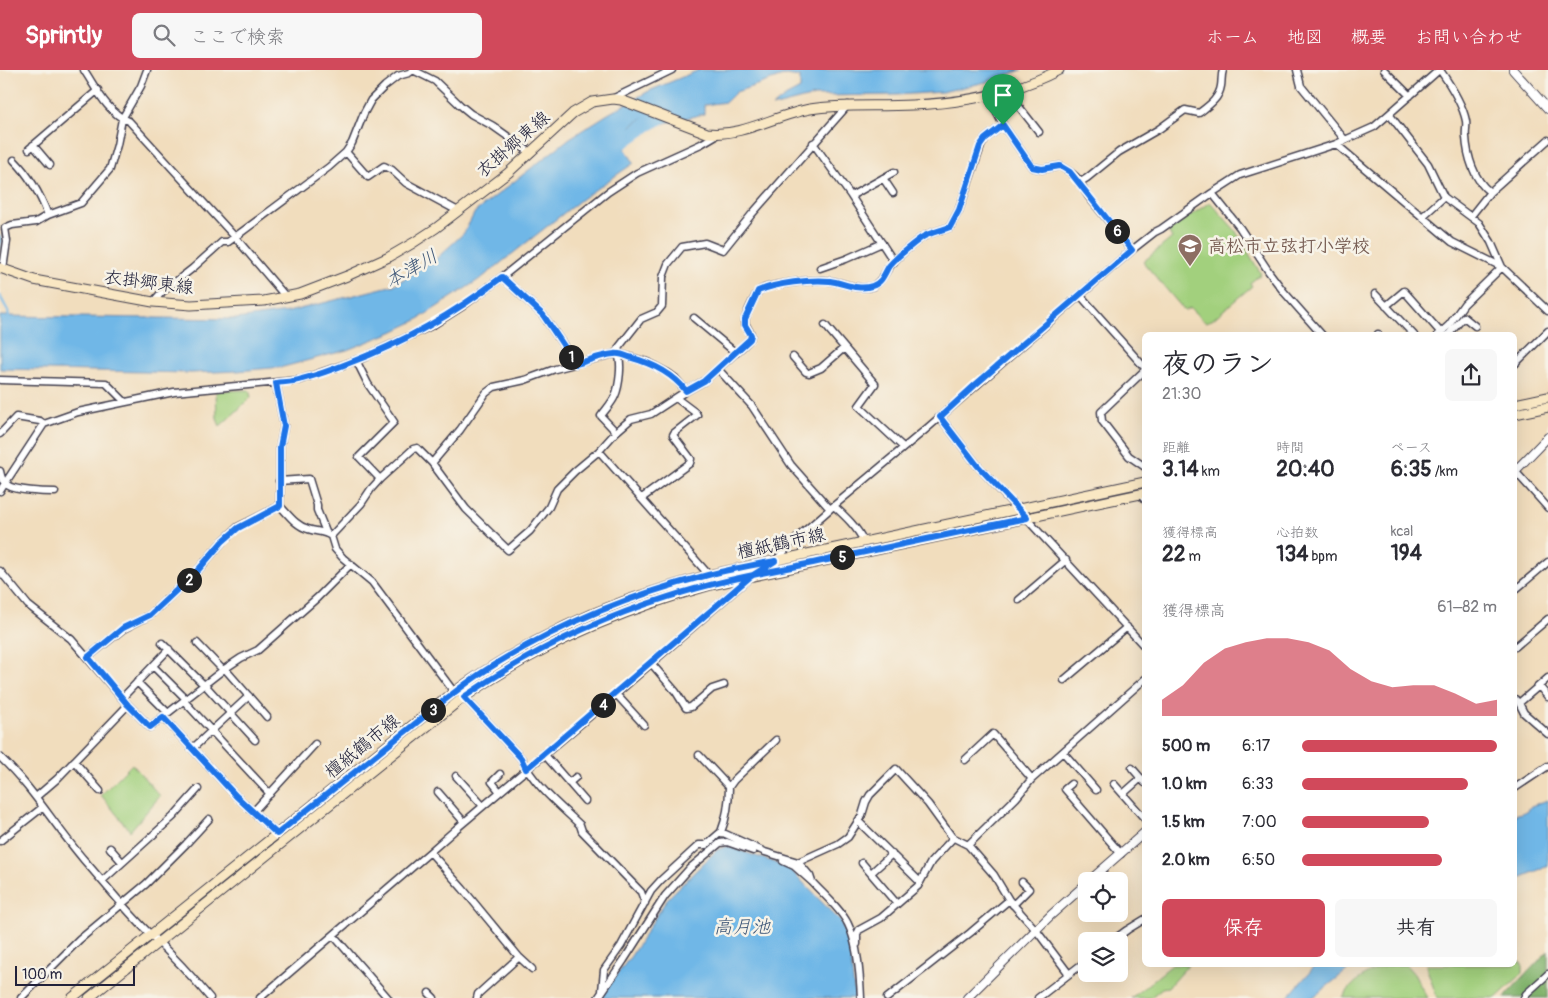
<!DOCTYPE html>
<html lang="ja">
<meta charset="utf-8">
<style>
body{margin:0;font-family:Pangolin,"Klee One",sans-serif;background:#f7f7f7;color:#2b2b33;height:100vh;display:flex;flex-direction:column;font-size:19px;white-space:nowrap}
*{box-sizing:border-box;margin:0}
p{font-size:16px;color:#7c7c81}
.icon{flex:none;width:28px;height:28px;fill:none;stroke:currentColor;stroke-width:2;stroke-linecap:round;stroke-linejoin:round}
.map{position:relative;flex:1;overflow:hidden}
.panel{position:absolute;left:1142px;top:262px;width:375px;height:635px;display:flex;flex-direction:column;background:#fff;border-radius:8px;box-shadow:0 5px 20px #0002}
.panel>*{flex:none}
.buttons{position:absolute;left:1078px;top:802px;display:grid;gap:10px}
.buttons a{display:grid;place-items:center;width:50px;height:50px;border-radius:8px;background:#fff;box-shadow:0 5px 20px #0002;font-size:25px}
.scale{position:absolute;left:15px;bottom:12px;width:120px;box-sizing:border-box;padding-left:5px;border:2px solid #22223b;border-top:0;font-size:14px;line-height:18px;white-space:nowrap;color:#22223b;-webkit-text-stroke:4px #f7f3e8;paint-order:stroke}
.pin{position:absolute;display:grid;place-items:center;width:42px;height:42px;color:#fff;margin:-51px -21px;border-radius:50% 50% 50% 0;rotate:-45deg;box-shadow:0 0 5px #0007}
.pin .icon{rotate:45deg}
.km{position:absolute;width:25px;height:25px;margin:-12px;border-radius:50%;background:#222;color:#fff;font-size:14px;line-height:25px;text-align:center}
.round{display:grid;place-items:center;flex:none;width:52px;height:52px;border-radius:8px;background:#f7f7f7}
.summary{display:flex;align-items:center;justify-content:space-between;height:85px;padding:0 20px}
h1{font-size:28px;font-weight:700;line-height:38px}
.stats{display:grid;grid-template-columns:repeat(3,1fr);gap:8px;height:85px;padding:5px 20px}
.stats div{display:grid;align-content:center}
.stats b{font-size:21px;font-weight:700}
.stats small{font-size:14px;font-weight:400}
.stats p{font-size:14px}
.chart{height:140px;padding:10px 20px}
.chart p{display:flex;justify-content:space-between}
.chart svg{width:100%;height:90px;margin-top:5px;fill:#d1495b;opacity:.7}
.primary-button{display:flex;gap:10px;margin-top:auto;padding:10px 20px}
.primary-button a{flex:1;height:58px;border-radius:8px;background:#d1495b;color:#fff;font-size:20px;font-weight:700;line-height:58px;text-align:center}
.primary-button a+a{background:#f7f7f7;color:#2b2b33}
ul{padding:0 20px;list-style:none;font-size:16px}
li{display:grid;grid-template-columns:80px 60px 1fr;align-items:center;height:38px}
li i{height:12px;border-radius:6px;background:#d1495b}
header{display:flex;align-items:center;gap:30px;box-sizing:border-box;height:70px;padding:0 25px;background:#d1495b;color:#fff}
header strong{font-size:24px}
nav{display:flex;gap:28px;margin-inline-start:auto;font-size:18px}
.search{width:350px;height:45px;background:#f7f7f7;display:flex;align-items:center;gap:12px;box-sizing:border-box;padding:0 18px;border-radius:8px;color:#7c7c81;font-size:19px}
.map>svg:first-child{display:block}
</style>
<header>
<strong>Sprintly</strong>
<div class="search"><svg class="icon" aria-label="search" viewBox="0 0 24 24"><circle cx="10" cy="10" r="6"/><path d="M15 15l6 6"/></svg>ここで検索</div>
<nav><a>ホーム</a><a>地図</a><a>概要</a><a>お問い合わせ</a></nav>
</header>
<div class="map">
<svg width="1548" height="928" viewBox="0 0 1548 928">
<rect width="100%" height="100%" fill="#f7f3e8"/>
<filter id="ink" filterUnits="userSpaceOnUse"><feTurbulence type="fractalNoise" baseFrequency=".02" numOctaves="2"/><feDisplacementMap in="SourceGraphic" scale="10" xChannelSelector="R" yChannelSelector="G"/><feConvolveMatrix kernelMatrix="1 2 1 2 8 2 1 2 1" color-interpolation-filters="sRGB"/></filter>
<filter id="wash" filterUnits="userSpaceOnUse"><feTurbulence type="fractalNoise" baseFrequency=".0096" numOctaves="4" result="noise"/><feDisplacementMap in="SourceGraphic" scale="20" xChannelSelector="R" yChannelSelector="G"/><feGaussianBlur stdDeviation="1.12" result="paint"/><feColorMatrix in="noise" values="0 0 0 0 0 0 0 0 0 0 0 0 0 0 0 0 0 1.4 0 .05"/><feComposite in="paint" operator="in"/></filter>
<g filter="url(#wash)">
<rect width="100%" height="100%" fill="#f1ddbd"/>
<path fill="#a2d07d" stroke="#62795c" d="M1210,132L1235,160L1261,204L1250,213L1252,216L1212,250L1205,252L1190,238L1185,241L1143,192L1172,168L1168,161Z
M249,320L251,327L239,339L220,356L217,349L216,321Z
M132,694L160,726L130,761L101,725Z
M1515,885L1523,896V903L1496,928H1437L1426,896V895H1515Z
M1172,895H1188L1168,917L1162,918L1150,928H1131Z
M1398,895H1406L1414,904L1427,928H1343C1354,908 1376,896 1398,895Z"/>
<path fill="#81b26c" stroke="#526a54" d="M1548,881V928H1505L1507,924Z"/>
<path fill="#6fb7e7" stroke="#486c91" d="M699,0H1022L986,12L942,22L896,25L814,26L772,37L785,27L800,19V7L786,5L736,22L726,32L704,35V44L656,55L643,48L632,55L622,68L625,78L634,93L583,128L483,207L417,250L392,262L347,280L283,297L237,301L192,303L0,299V246L236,249L288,242L394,215L437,188L464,163L475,142L570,68L608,44L649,21Z
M1548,730V796L1515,810V745L1527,741L1531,736Z
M727,776L773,792L791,800L841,852L849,875L855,928H599L631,886L667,829L717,780Z
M1316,895H1354L1312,928H1287Z"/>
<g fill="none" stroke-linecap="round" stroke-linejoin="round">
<path stroke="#6fb7e7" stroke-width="2.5" d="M0,167L1,174L0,179
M0,226L8,241L9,247"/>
<path stroke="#6fb7e7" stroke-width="15" d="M607,82L646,55L668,43"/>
</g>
</g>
<g filter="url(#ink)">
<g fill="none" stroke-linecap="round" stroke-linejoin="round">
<defs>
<path id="minor" d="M84,0C96,18 108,44 129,51L235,167L286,227
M413,0L435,11L460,35L471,44L493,56L531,83
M1297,0L1301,16L1345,70
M1384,0L1410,26
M1440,0C1449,13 1463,35 1466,51C1467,56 1465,62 1466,67C1467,85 1474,111 1490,122
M1006,20L1039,62
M986,25L994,37L1003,55L1032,97L1042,99L1060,96L1070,102L1076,107L1089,127L1132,180
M614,28L672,0
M1389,44L1428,94L1444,127L1422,147
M813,73L851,126L894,192
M1336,74L1452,172L1502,197L1548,241
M33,75L50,95
M29,79L98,20
M346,82L368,107L384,96L392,100L406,113L458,141
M14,90C30,106 40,124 48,145
M883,108L893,123
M1079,113L1087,108L1119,82L1159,59L1185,40L1199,43C1208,36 1219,29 1221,16C1222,10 1221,6 1223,0
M1212,123L1240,158L1269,202L1284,222L1322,265
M851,126L894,102
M1471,146L1490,122L1548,70
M820,198L846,189L882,173
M3,199L7,171L5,158L12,155L36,152L48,145L81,133L110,99L117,75L122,49L141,16L147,0
M502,207L543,245L576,294
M1375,224L1414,265
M1080,225L1145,298
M153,232L161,223L193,198L222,172H228L235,167L329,97L346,82L352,73L364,43L371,30L385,16L398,6L409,3L413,0
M1386,236L1404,221L1442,264
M694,248L736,283
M825,255L875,314L859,336L903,377
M1378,264V265
M1438,265L1449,255L1464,234L1502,197L1491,172L1479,153L1444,127
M1448,265L1464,247L1475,256
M793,287L806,302L809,303L821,298L844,278
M356,290L368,314L394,352L359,387L380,409
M1515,294L1548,261
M718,299L752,336L791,395L830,439
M1145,300L1101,342L1102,351L1129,386L1145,397
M0,310L106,313L124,331
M276,313L284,356L280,377V436C288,444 296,456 308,459C316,462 324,461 331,466L335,479L343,488L372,512L454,622
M940,347L977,395L1145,577
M616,362L601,346C606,339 612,333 615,326C619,317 623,291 617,283L619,277L641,249L657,242L662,236L663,207L668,194L682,177L705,173L723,180L752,144L848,35
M0,364L16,347L40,351L44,354
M432,393L466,439L508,480L530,461L549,437L557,419L575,401L599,381
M0,401C1,406 2,412 7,415C16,421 44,422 55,422
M1515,401L1548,438
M279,411L309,409L317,435V440L326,462
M0,421L44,354L78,342L174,322L300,310L363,288L433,255L463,236L502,207L608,122L637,103L701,74L718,64
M1140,424L1145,430
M642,428L690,393L691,389L673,365L674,363L697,345L696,343L676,328
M834,436C845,446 858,458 864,472
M331,466L361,434L371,419L380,409L413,379L417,378L432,393L460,360L486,323L494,317L525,310L555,299L617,283L647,292L668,303L675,308L686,321
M0,501L28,535L71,569L128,635L57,709L36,727
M709,505L599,381L616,362L631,349L651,344L686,321L704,311L741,278L750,269L751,265C750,260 745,257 745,251C745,247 756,223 759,221C769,213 819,209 831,211C845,213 859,221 873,216C882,212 884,203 890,196C896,188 913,174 921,168C930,162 940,161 950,157L959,140L981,76L985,69L1003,55
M1515,520L1548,492
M1019,530L1066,490
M162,573L204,615
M197,573L223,600
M1515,577L1548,549
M88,587L123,559L150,545L199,499L222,472L238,457L280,436
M651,593L676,622L686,638L691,637L712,619L724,615
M153,596L186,629
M225,599L267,647
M1064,610L1127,557
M137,612L168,643
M205,615L255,670
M1539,616L1548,627
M616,624L644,655
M464,627L521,688C534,715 559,735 580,755L582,761L641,822L645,833
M122,628L169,579
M1515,629L1519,633L1548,608
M184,631L270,724
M1519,633L1524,643L1548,664
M128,635L150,657L223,600L241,588L258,580L317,528L351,494
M163,647L236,726L277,764
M193,678L249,626
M1063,682L1096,720
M544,684L585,731
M699,685L729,717C729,734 727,747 721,762
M0,687C32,717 55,756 84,790C106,815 126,841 150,864C171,884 191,905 210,928
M965,690L993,664L1032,709
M74,691L100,721
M1132,698L1145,713
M456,706L483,736
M569,713L576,707
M1071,714L1065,719L1121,784
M1114,714L1145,749
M729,717L734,710L776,670
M1515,718L1548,696
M438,722L464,752
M500,722L492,712L500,704
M1123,724L1141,708
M253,742L315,674
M858,751L920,812
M0,771L43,737
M110,778L122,792
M430,782L463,819L519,887L532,899
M783,791L794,796L812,812
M798,792L810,806L812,812C823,824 841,839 848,854C858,874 860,905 861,928
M862,793L897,834
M871,803L892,784
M102,811L173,747L198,719
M1013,835L1029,819L1022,812
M334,866L388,928
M1112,871L1127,860L1145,849
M857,874V864L859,860L881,848L918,816L931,792L953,768
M1069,904L1036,860L1009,830L994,805L968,775L1016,728L1031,710L1145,609
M602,921L604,900L621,876L651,821L661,810L699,775H706L721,762L765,782L798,792L838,774L848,767L862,745L866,732L870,725L896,699L928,734L952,767L968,775
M429,923L434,928
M21,928L79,870L146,814L186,774L209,749
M260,928L430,782L456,759L616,624L750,507L775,491L798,467L830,439L925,360L1132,180L1155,162L1161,159L1212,123L1240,105L1336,74L1374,57L1389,44L1439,0
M477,928L478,924L519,887
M598,928L624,890L665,826L690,798L720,773L727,772L753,781
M887,928L970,863L1009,830
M1038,928L1086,891
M1524,928L1526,924L1548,904"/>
<path id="tertiary" d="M1513,0L1548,39
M1515,401L1548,367
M1089,811L1145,762
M967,928L1051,845L1086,814"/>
<path id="secondary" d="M0,198L34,210L153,232L191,235L264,231L300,224L347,206L389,187L413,173L436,158L508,103L573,43L592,32L613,29L621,30L707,63C743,67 775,45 810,39C844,34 878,37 912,35C962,33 1015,23 1059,0
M1515,334L1548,327
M1515,344L1548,337
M72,928L454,622C507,585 565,553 625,531C653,521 681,513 709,505L1145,412
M89,928L460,630C536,576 621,540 711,515L1145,423"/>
</defs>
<use href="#minor" stroke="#413e4e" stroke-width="9"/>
<use href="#tertiary" stroke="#413e4e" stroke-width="10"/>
<use href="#secondary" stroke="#413e4e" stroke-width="11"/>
<use href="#minor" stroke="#fff" stroke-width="6"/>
<use href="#tertiary" stroke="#fff" stroke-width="8"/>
<use href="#secondary" stroke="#f9e7c3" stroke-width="9"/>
</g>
</g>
<g fill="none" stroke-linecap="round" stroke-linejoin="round" filter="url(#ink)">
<defs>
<path id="route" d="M1003,55L985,69L980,76L959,140L950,157C940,161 930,162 921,168C913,174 896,188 889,196C884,204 882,213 872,216C858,221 844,213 830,211C810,209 777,213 758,221L745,249V255L751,265L750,269L704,311L686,321C672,302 651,293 629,287C624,285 619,283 614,284C601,285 588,291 576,294L543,245L502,207C455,243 405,272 349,293C334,299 318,305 302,309C294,312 284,312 276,313L284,356L280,377V436L238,458L222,472L199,499L150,545L123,558L88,587L128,635L150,657L163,647L236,726L277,764C318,731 360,698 401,665C429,643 456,619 486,600C553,557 630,525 708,505C730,499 753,495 775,491L750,507L526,699L521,688L464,627C526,584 595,550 668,527C719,510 774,501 827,490C893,476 960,462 1027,448L977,395L940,347L975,315L1132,180L1070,102L1060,96L1042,99L1032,97L1003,55"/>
</defs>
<use href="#route" stroke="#fff" stroke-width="10"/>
<use href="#route" stroke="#1a73e8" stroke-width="6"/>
</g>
<defs>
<symbol id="school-pin" viewBox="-11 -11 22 30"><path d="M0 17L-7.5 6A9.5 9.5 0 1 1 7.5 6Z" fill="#8d6e63" stroke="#f7f3e8"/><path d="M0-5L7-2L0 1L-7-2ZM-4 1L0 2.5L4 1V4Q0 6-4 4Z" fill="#fff"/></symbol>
</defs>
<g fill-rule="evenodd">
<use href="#school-pin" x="1176" y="162" width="28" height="38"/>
</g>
<g text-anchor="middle" stroke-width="5" stroke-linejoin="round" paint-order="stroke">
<g font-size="18" fill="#22223b" stroke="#f7f3e8">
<text transform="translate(513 74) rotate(-41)" y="6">衣掛郷東線</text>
<text transform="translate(149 212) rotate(7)" y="6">衣掛郷東線</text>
<text transform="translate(781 473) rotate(-12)" y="6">檀紙鶴市線</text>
<text transform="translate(362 676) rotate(-39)" y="6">檀紙鶴市線</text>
</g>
<g font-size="18" font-weight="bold" fill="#785e54" stroke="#f7f3e8" text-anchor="start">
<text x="1208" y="182">高松市立弦打小学校</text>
</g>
<g font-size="19" font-style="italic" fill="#3d5677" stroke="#f7f3e8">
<text transform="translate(411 198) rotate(-30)" y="7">本津川</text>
<text x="742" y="863">高月池</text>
</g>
</g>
</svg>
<div class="buttons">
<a><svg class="icon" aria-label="locate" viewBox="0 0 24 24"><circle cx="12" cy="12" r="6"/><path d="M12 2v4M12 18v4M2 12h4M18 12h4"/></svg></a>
<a><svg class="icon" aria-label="layers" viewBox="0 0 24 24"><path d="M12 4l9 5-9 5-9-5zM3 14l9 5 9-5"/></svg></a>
</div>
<div class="scale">100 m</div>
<div class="pin" style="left:1003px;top:55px;background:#1e9e55"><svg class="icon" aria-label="arrive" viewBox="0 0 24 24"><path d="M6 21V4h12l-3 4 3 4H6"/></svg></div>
<b class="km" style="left:571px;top:287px">1</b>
<b class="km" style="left:189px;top:510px">2</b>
<b class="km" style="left:433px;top:640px">3</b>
<b class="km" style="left:603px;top:635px">4</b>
<b class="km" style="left:842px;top:487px">5</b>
<b class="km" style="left:1117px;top:161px">6</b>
<section class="panel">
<div class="summary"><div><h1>夜のラン</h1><p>21:30</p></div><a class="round"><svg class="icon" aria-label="share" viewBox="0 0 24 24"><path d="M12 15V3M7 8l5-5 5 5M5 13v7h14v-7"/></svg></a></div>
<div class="stats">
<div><p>距離</p><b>3.14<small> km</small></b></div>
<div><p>時間</p><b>20:40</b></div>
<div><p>ペース</p><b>6:35<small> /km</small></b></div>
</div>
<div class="stats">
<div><p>獲得標高</p><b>22<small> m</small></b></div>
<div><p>心拍数</p><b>134<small> bpm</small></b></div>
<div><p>kcal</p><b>194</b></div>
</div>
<div class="chart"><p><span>獲得標高</span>61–82 m</p>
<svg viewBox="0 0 160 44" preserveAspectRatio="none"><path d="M0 44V36L10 29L20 18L30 11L40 8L50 6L60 6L70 8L80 12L90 21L100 27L110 30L120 29L130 29L140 33L150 38L160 36V44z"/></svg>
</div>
<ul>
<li><b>500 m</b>6:17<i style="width:100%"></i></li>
<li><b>1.0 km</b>6:33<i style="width:85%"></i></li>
<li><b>1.5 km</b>7:00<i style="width:65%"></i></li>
<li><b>2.0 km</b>6:50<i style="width:72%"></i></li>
</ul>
<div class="primary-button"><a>保存</a><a>共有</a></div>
</section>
</div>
